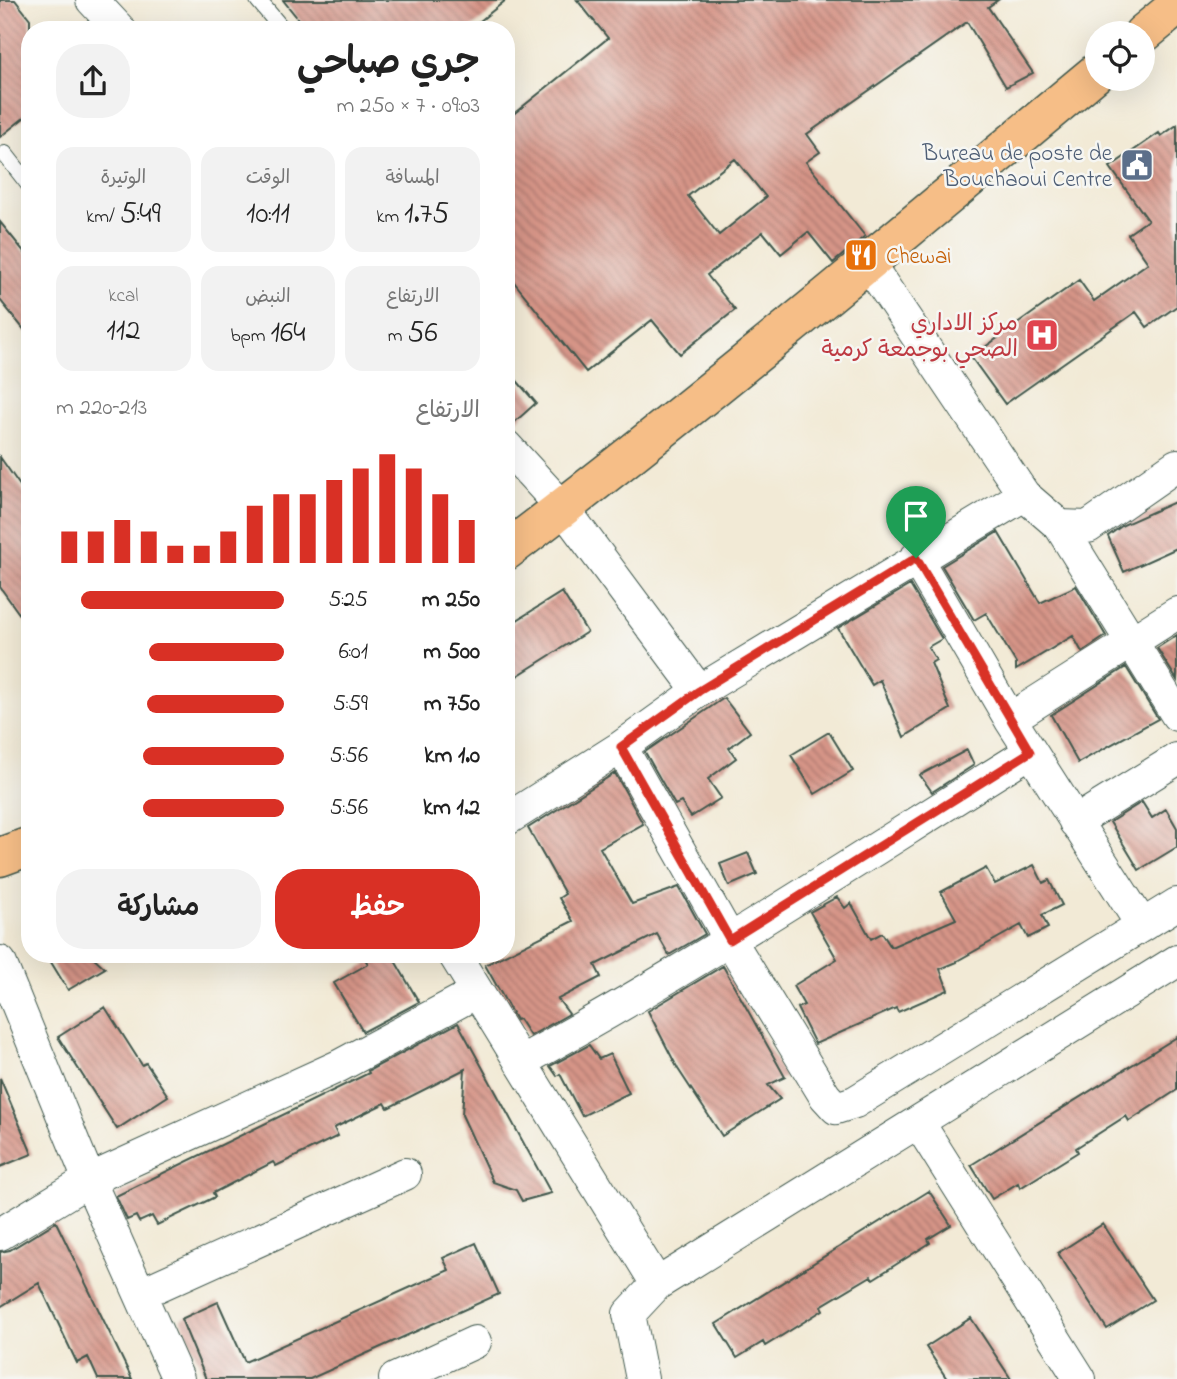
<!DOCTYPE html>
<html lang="ar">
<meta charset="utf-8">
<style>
body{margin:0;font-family:"Indie Flower","Playpen Sans Arabic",sans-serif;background:#f2f2f2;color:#222;direction:rtl;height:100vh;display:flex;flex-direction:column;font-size:26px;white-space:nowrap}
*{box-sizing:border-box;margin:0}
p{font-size:23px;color:#767676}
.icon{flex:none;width:38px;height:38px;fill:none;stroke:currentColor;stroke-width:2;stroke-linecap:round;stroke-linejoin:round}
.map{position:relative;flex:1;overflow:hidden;direction:ltr}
.drawer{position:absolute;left:21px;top:21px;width:494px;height:942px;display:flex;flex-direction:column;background:#fff;border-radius:28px;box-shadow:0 7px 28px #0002;direction:rtl}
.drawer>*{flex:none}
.controls{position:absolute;left:1085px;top:21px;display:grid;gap:14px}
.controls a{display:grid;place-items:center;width:70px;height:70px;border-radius:50%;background:#fff;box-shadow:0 7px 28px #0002;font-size:35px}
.pin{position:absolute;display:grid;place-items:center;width:60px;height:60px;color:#fff;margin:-72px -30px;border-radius:50% 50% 50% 0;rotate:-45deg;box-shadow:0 0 7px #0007}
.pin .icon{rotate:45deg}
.round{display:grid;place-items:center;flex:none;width:74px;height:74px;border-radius:28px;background:#f2f2f2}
.headline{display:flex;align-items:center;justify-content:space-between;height:119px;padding:0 35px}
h1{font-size:38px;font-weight:600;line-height:52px}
.stats{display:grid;grid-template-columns:repeat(3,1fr);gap:10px;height:119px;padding:7px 35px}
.stats div{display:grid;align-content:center;border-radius:18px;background:#f2f2f2;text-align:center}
.stats b{font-size:30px;font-weight:600}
.stats small{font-size:19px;font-weight:400}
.stats p{font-size:19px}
.chart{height:196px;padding:14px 35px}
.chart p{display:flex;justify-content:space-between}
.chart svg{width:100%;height:126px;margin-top:7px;stroke:#d93025;stroke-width:6}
.primary-button{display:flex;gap:14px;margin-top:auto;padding:14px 35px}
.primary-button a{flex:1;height:80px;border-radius:28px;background:#d93025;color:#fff;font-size:28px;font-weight:600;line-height:80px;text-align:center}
.primary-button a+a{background:#f2f2f2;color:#222}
ul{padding:0 35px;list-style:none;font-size:23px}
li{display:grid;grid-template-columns:112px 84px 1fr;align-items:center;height:52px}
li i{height:18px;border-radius:9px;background:#d93025}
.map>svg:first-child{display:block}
</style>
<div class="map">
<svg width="1177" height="1379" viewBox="0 0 1177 1379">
<defs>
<pattern id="building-back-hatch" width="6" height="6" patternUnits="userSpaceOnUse" patternTransform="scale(1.75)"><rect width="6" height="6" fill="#d69487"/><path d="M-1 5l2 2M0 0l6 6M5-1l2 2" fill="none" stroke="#ad7a6f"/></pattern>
</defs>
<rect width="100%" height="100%" fill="#f6f6f2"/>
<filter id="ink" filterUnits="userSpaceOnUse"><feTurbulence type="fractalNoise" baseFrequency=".0143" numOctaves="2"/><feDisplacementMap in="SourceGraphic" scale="14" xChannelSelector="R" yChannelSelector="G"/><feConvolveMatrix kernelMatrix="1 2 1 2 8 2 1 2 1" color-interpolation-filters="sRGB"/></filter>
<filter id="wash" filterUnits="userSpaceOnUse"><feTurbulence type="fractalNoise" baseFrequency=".00686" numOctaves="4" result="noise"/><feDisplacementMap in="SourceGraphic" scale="28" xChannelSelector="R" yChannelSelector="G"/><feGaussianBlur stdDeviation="1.57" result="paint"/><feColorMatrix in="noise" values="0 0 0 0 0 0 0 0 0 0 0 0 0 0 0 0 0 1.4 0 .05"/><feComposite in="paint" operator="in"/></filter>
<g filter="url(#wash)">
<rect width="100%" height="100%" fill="#f2ead6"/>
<g id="blocks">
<path fill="url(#building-back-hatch)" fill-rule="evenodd" d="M0,0H15L30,19V113L0,137Z
M283,0H506L469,30H307Z
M577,0H998L988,7L1033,73L1006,87L967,22L807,134L820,152L806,162L865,236L833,263L808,232L781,254L763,232L707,275L735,310L680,354L652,320L586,372L506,272V120L608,38ZM735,159L766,197L719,235L688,196Z
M1177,125V306L1147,327L1136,312L1005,404L971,357L1079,280L1094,301L1148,263L1128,234L1148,220L1110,167L1159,133L1161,136Z
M0,222L30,259V337L0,300Z
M506,368L536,403L508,428H506Z
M0,457L30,500V629L0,587Z
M1177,501V548L1124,572L1108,536L1123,525Z
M998,532L1040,603L1076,586L1106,636L1082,652L1073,636L1016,670V663L986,613L974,620L942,566Z
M910,585L942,639L928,647L936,660L931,663L950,709L904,737L880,680L872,685L838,628Z
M562,592L587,632L506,683V627Z
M1177,635V680L1157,648Z
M1126,667L1158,719L1078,763L1051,715Z
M724,698L750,732L729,748L736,758L708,779L721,798L691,817L681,802L675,805L645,752Z
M829,732L853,771L815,794L791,755Z
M967,750L974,765L932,792L920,775Z
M615,773L643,824L600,848L632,904L679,887L705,934L669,955L657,934L595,965L601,977L558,999L569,1014L530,1036L519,1019L516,1020L485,965L573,921L559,898L565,894L528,828Z
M1142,802L1152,818L1166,809L1177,828V847L1139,870L1110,822Z
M748,853L757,874L729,886L720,864Z
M1034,865L1043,883L1049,880L1062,905L1042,915L1048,928L1028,938L1021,925L957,961V962L940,969L948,990L898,1012L896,1008L815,1044L797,1008L804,1005L793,986L837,959L810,912L837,897L845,908L851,903L871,939L882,933L891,947L956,919L941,892L986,868L995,884Z
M46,954H90L105,968L68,990Z
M362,954H391L419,1002L363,1032L334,983L368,964Z
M723,966L785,1077L768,1085L780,1099L722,1136L678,1069L648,1011Z
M105,1007L142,1065L146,1063L168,1096L117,1129L58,1037Z
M458,1023L551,1193L522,1201L516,1190L493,1182L462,1115L465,1069L388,1108L385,1103L334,1128L338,1136L276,1166L273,1162L213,1193L215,1197L157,1225L152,1216L139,1222L136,1216L127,1220L116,1196L369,1073L368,1071Z
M1177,1037V1090L1129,1121L1126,1116L1076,1148L1078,1152L1020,1188L1018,1183L992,1199L971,1165Z
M589,1045L599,1059L610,1054L629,1093L582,1116L560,1074L557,1076L550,1066Z
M0,1078L32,1154L0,1167Z
M929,1191L951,1225L928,1239L930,1243L873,1279L871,1276L821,1306L823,1310L765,1346L763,1342L737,1358L716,1324Z
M56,1222L132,1379H98L88,1357L77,1363L39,1283L0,1307V1252L10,1250Z
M1103,1224L1153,1300L1107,1329L1058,1253Z
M476,1243L499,1294L310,1379H206L181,1319L218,1302L245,1362L449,1270L443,1258Z
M971,1318L1011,1379H947L926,1347Z"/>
</g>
</g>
<g filter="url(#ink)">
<use href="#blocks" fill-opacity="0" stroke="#3f574c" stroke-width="2"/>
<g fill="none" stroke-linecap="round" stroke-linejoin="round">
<defs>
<path id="service" d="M258,0L283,30
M5,154L30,186"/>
<path id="minor" d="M92,0L120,30
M868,263L1024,495L1060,526L1088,527L1177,465
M506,446L563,508L699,691
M1060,526L1177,715
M916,558L1010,719L1142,925
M1010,719L1177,613
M621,747L730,940L825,1096L836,1108L855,1102L1177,904
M506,820L621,747L699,691L1024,495
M1075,822L1177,759
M454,954L657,1284
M0,962L89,1180L178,1379
M520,1062C695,967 861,857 1030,752
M918,1122L1080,1379
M0,1234L89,1180L339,1066L477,992
M140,1294L405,1174
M395,1379L475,1342
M642,1379L629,1314L657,1284L1177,961"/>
<path id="primary" d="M1143,34L1177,6
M506,551C708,398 902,234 1097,72
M0,857L30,846"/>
</defs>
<use href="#service" stroke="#3f574c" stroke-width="18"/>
<use href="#minor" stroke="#3f574c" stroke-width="34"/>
<use href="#primary" stroke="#3f574c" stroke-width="41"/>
<use href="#service" stroke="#fff" stroke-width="16"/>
<use href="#minor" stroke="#fff" stroke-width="32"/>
<use href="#primary" stroke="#f6be87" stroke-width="38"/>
</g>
</g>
<g fill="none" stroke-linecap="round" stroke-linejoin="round" filter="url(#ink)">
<defs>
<path id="route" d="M916,558L1030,752L730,940L621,747L699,691Z"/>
</defs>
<use href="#route" stroke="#fff" stroke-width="14"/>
<use href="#route" stroke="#d93025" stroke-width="9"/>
</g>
<defs>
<symbol id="civic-square" viewBox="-11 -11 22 22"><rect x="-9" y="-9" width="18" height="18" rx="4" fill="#5c6f8a" stroke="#f6f6f2"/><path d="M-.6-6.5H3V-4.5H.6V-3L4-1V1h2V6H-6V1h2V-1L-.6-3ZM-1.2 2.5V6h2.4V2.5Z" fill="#fff"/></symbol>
<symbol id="restaurant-square" viewBox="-11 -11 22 22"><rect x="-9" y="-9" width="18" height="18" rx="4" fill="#e8710a" stroke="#f6f6f2"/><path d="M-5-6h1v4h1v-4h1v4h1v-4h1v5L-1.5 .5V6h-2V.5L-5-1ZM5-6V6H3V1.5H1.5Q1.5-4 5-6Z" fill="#fff"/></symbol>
<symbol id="hospital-square" viewBox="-11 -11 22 22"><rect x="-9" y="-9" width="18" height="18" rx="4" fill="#e0444e" stroke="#f6f6f2"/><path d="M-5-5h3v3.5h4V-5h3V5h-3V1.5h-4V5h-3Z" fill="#fff"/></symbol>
</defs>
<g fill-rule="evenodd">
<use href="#civic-square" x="1118" y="146" width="38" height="38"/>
<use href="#restaurant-square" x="842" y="236" width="38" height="38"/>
<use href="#hospital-square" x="1023" y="316" width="38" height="38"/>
</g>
<g text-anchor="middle" stroke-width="5" stroke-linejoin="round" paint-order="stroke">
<g font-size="23" fill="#4e5e75" stroke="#f6f6f2" text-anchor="end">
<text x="1112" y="160">Bureau de poste de<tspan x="1112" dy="26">Bouchaoui Centre</tspan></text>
</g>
<g font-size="23" fill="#c56008" stroke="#f6f6f2" text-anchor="start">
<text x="886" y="263">Chewai</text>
</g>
<g font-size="23" fill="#be3a42" stroke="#f6f6f2" text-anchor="end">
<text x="1018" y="330">مركز الاداري<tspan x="1018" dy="26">الصحي بوجمعة كرمية</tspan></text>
</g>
</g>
</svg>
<div class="controls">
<a><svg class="icon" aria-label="locate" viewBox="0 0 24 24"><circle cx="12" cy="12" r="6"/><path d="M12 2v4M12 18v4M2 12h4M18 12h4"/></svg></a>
</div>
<div class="pin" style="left:916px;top:558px;background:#1e9e55"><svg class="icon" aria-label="arrive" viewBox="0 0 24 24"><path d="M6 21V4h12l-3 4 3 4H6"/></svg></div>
<section class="drawer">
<div class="headline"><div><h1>جري صباحي</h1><p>09:03 · 7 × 250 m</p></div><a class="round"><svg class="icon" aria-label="share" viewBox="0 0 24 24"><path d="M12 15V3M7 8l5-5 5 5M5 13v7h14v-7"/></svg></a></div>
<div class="stats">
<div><p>المسافة</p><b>1.75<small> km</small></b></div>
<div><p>الوقت</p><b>10:11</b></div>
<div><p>الوتيرة</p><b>5:49<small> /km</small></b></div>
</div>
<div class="stats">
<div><p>الارتفاع</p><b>56<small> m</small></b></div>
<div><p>النبض</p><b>164<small> bpm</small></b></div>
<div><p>kcal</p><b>112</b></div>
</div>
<div class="chart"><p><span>الارتفاع</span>213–220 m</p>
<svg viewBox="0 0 160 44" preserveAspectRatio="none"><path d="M5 44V33M15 44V33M25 44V29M35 44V33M45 44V38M55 44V38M65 44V33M75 44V24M85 44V20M95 44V20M105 44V15M115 44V11M125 44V6M135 44V11M145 44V20M155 44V29"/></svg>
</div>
<ul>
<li><b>250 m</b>5:25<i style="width:89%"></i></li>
<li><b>500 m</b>6:01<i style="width:59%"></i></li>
<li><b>750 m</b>5:59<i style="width:60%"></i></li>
<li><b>1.0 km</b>5:56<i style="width:62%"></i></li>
<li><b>1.2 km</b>5:56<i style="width:62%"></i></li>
</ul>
<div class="primary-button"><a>حفظ</a><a>مشاركة</a></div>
</section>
</div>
